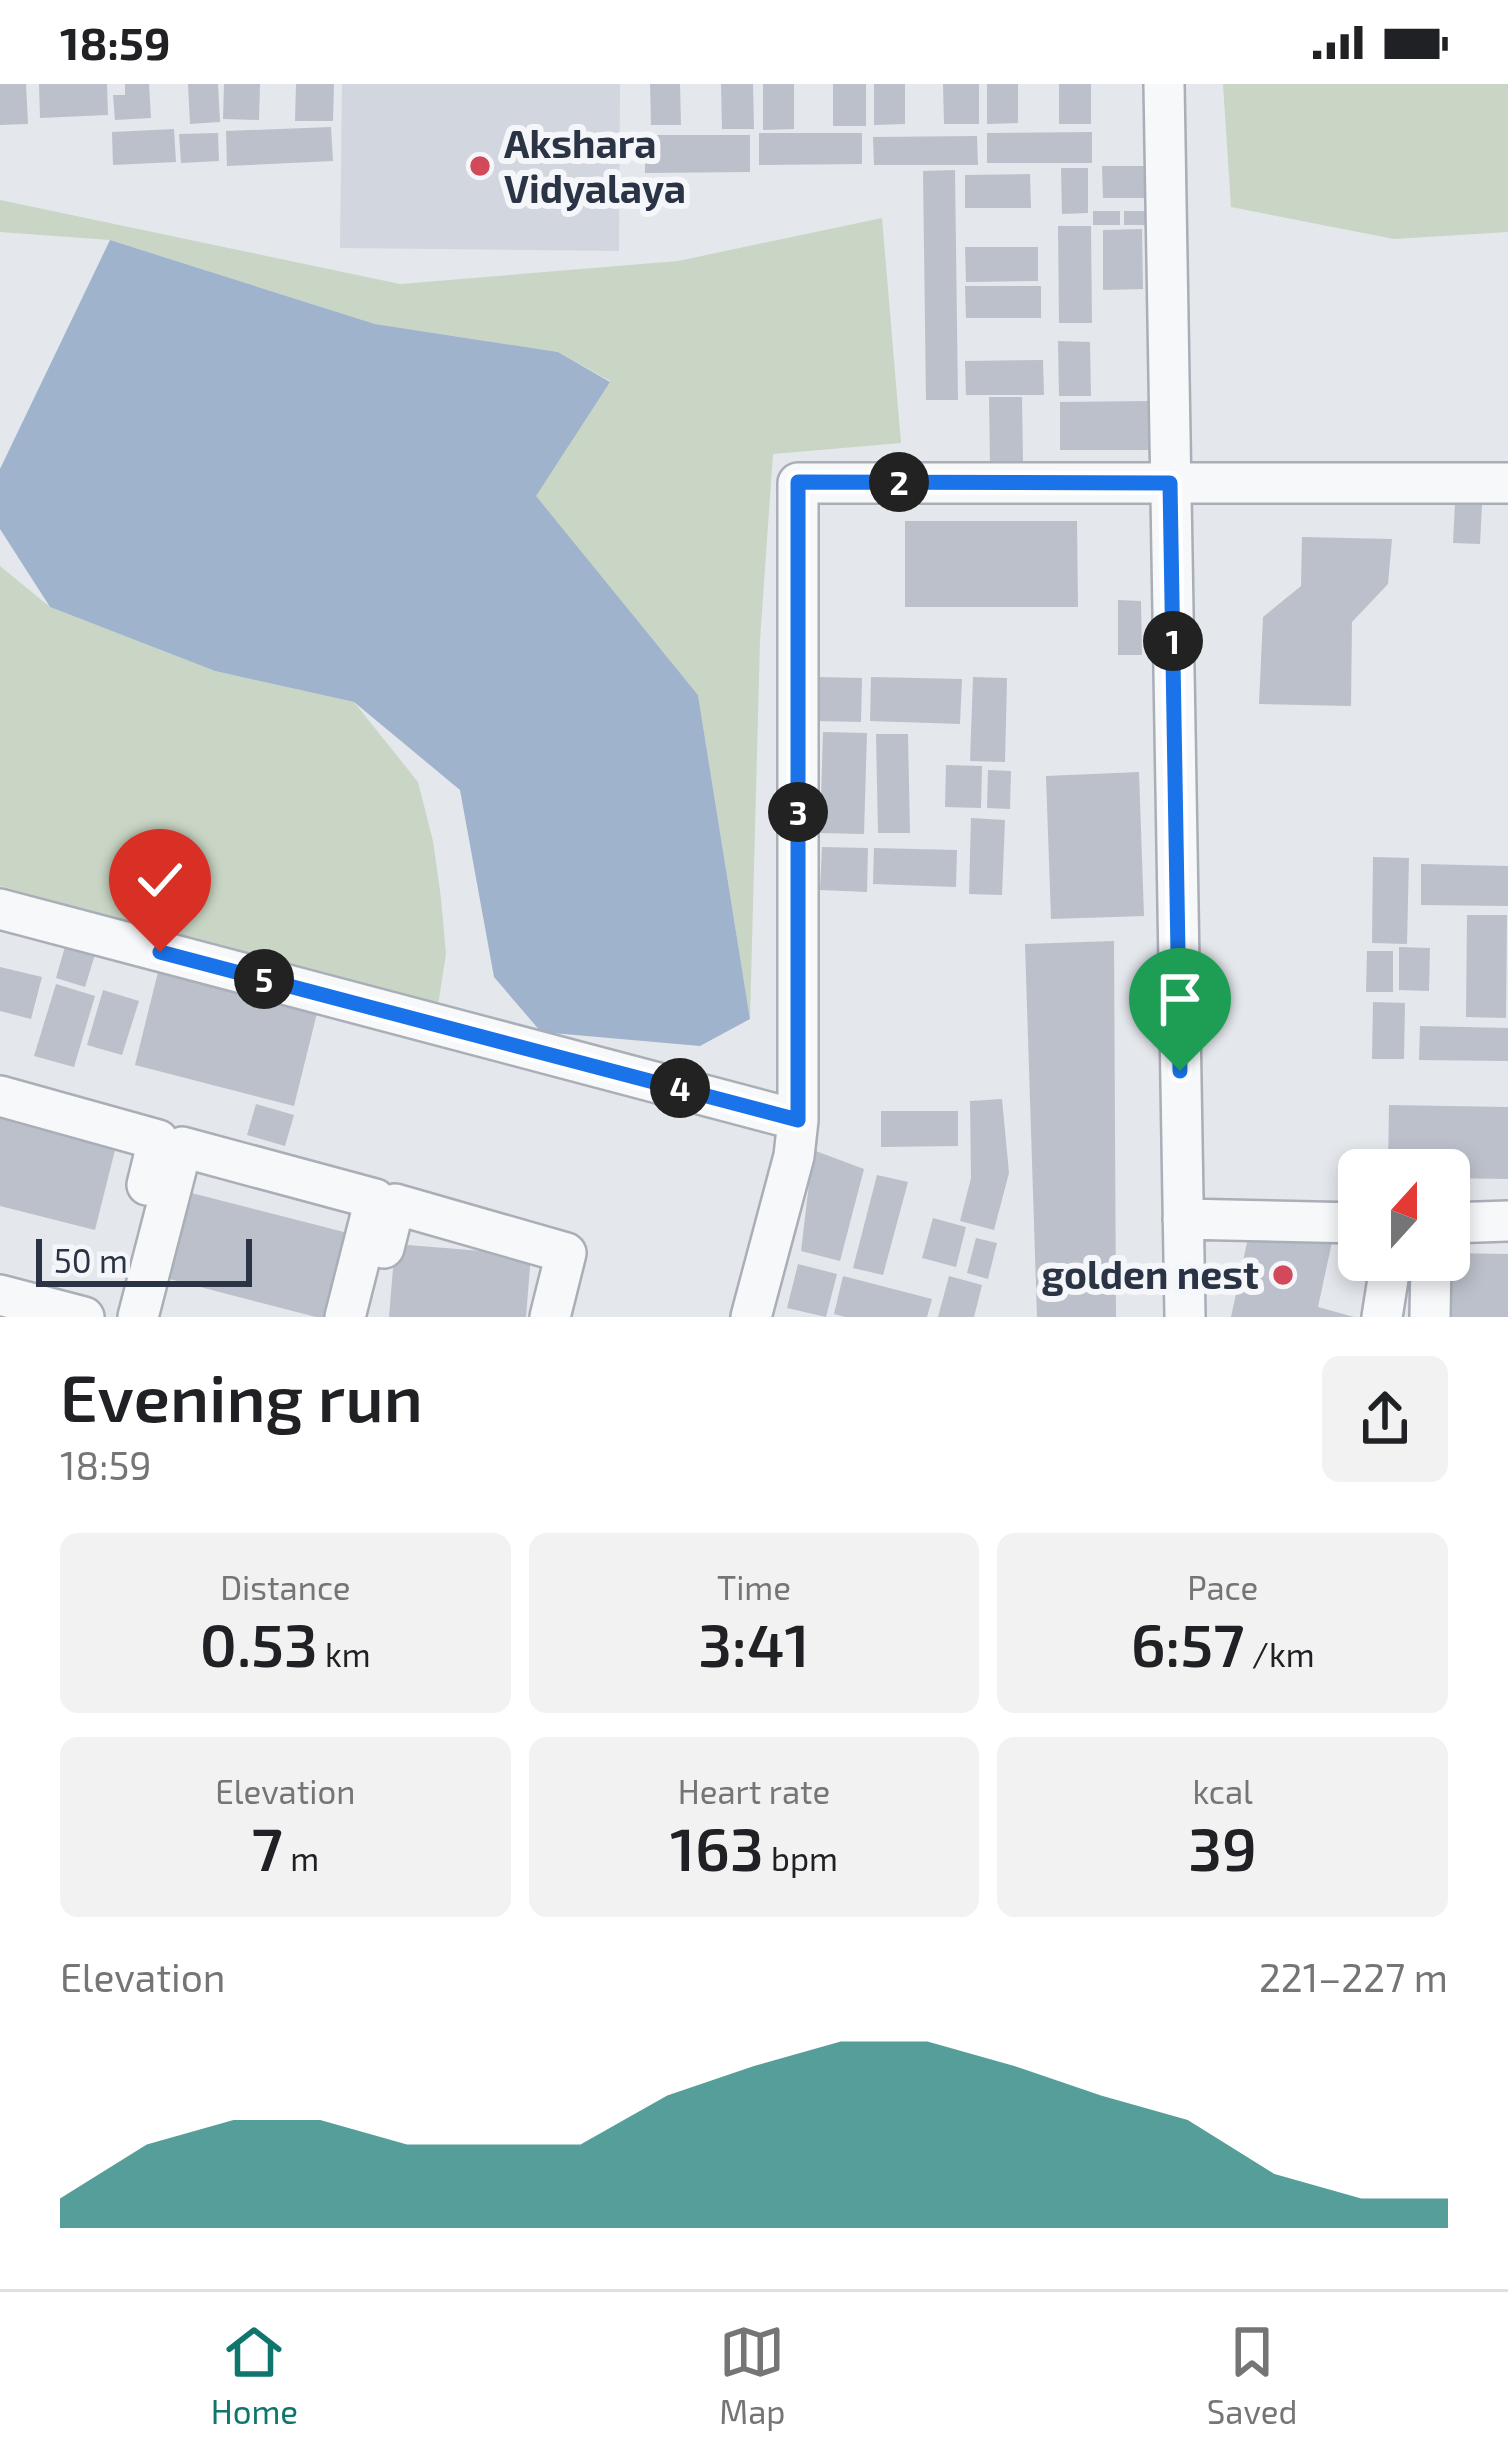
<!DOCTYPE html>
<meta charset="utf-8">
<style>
body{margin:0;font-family:"Exo 2",sans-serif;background:#f2f2f2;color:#202124;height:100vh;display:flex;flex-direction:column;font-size:45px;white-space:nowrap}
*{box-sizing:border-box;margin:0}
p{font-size:39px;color:#757577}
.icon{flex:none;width:66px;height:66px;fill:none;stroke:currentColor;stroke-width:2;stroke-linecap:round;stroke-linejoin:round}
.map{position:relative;height:1233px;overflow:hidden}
.drawer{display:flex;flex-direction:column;background:#fff;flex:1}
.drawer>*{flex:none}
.needle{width:78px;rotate:21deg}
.buttons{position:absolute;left:1338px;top:1065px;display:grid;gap:24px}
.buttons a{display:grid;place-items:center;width:132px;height:132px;border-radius:18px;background:#fff;box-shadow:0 6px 18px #0003;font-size:60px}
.scale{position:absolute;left:36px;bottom:30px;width:216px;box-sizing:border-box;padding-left:12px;border:6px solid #2b3445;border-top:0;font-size:33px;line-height:42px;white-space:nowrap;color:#2b3445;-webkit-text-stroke:9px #f4f6f9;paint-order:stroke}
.pin{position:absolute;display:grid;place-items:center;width:102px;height:102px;color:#fff;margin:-123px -51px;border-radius:50% 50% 50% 0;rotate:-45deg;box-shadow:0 0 12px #0007}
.pin .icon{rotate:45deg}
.km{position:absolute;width:60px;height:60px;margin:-30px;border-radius:50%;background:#222;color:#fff;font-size:33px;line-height:60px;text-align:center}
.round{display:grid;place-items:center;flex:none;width:126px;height:126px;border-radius:18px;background:#f2f2f2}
.head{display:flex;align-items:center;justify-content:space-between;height:204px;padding:0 60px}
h1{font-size:66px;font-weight:600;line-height:90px}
.stats{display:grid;grid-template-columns:repeat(3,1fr);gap:18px;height:204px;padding:12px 60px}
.stats div{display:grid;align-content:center;border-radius:18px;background:#f2f2f2;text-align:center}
.stats b{font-size:60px;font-weight:600}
.stats small{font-size:33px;font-weight:400}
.stats p{font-size:33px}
.chart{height:336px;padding:24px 60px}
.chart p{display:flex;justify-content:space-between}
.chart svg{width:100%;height:216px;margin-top:12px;fill:#0f766e;opacity:.7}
.status{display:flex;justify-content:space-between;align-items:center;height:84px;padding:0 60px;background:#fff;direction:ltr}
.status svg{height:33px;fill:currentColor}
.tabs{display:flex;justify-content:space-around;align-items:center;height:168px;border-top:3px solid #e0e0e0;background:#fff;font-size:33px;color:#757577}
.tabs a{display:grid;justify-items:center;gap:6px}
.tabs .on{color:#0f766e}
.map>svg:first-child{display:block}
</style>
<div class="status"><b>18:59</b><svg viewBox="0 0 49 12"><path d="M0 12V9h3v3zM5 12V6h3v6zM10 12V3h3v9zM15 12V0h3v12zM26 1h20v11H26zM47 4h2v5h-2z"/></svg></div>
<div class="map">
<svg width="1508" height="1233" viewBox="0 0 1508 1233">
<rect width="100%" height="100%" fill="#e4e7ec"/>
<path fill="#d2d6de" d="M342,0H620L619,167L340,164Z"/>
<path fill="#c9d6c5" d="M1223,0H1508V148L1394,155L1231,123Z
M0,116L400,200L678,177L882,134L901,359L773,370L760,556L750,935L698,611L535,412L610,297L558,268L375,240L110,156L0,148Z
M0,482L50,523L215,587L354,618L418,698L433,757L441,814L446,870L438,921L0,802Z"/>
<path fill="#9fb4cc" d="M110,156L375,240L558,268L610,298L536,412L698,611L750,935L700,962L541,948L494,893L460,706L354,618L215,587L50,523L0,445V385Z"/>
<path fill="#bbc0ca" d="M0,0H26L28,40L0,41Z
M39,0H107L108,31L40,34Z
M125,0H149L151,34L115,36L113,11H125Z
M188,0H218L220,38L190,40Z
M224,0H260L259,36L223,35Z
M296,0H334L333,37H295Z
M650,0H680L681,41H651Z
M721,0H753L754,45H722Z
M763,0H794V45L763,46Z
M833,0H866V42H833Z
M874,0H905V40L874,41Z
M943,0H979V40H944Z
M987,0H1018V39L987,40Z
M1059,0H1091V40H1059Z
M331,43L333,77L227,82L226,47Z
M174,45L176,78L113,81L112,48Z
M1092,48V79H987V49Z
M218,49L219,77L181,79L179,50Z
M759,49H862V80L759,81Z
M645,51H750V88L645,89Z
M977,52L978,81H874L873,53Z
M1102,82H1145V114H1103Z
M1061,84H1088V129L1062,130Z
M955,86L958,316H926L923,87Z
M1030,90L1031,124H965V91Z
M1093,127H1120V141H1093Z
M1124,127H1149V141H1124Z
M1058,142H1091L1092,239H1059Z
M1142,145L1143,205L1103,206V146Z
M965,163H1038V197L966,198Z
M965,202H1041V234H966Z
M1058,257L1090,258L1091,312H1059Z
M1043,276L1044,311H966L965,277Z
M989,313H1022L1023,379H990Z
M1149,317V366H1060V318Z
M1455,419L1482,421L1480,460L1453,459Z
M905,437H1077L1078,523H905Z
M1302,453L1392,455L1388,500L1352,538L1351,622L1259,620L1263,533L1301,502Z
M1118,516L1141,517L1142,571H1118Z
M817,593L862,594L861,638L816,637Z
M871,593L962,595L960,640L870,637Z
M973,593L1007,594L1005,678L970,677Z
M823,648L867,649L864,750L820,749Z
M876,650H908L910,749H878Z
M946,681L982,682L981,724L945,723Z
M988,686L1011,687L1010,725L987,724Z
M1139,688L1144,832L1051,835L1046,692Z
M971,734L1005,736L1002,811L969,810Z
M822,763L868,764L867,808L820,806Z
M874,764L957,766L956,803L873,800Z
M1373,773L1409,774L1407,860L1372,859Z
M1421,780L1508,782V822L1421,821Z
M1467,831H1507L1506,934L1466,933Z
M68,852L98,861L85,903L56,894Z
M1114,857L1116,1233H1037L1025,860Z
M1399,863L1430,864L1429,907L1399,906Z
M1367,867H1393V908H1366Z
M0,883L42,893L31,935L0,927Z
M159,884L318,925L294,1022L135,981Z
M56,900L95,912L74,983L34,972Z
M103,906L139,917L122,971L87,961Z
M1373,918L1405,919L1404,975H1372Z
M1420,942L1508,944V977L1419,976Z
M1002,1015L1009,1089L994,1146L960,1137L971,1094L970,1017Z
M256,1020L294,1031L285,1062L247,1051Z
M1389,1021L1508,1023V1095L1449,1094V1086H1388Z
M881,1027H958V1062L881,1063Z
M0,1032L116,1062L95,1146L0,1122Z
M813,1066L864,1085L840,1177L801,1167Z
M877,1091L908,1098L883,1191L853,1184Z
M176,1105L348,1149L327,1233H316L154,1191Z
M933,1134L966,1143L956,1183L922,1174Z
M1251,1140L1332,1158L1318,1223L1354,1233H1231Z
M976,1154L997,1159L988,1195L967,1189Z
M395,1160L531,1171L526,1233H389Z
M1449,1169L1508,1170V1233H1435Z
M798,1180L837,1190L826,1233L787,1224Z
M843,1192L932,1215L927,1233H845L834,1230Z
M949,1192L982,1201L974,1233H938Z"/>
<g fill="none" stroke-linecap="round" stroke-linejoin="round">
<defs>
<path id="minor" d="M1164,0L1185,1233
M0,825L798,1036L794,1072L751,1233
M0,1012L158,1056L147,1101
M798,1036V399H1508
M1183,1135L1359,1139
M1449,1139L1508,1137
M384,1164L395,1120L566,1169L550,1233
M0,1211L84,1233
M138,1233L182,1063L375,1115L345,1233
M1382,1233L1391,1176
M1430,1233L1431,1176"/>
</defs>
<use href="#minor" stroke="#a9aeb7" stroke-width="44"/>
<use href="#minor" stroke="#f7f8fa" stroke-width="39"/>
</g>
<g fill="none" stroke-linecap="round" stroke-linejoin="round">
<defs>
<path id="route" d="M160,868L798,1036V398L1170,399L1180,987"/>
</defs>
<use href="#route" stroke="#fff" stroke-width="24"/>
<use href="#route" stroke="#1a73e8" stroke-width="15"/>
</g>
<g fill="#d1495b" stroke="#f4f6f9" stroke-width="4.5">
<circle cx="480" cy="82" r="12"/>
<circle cx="1283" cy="1191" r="12"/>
</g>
<g text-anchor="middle" stroke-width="12" stroke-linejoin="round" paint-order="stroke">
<g font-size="39" font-weight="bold" fill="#2b3445" stroke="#f4f6f9" text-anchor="start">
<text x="504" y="74">Akshara<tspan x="504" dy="45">Vidyalaya</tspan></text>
<text x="1259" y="1205" text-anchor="end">golden nest</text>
</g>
</g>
</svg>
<div class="buttons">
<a><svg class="needle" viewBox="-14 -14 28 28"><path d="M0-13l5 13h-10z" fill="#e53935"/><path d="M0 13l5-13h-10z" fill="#757577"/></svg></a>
</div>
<div class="scale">50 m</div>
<div class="pin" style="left:1180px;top:987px;background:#1e9e55"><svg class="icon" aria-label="arrive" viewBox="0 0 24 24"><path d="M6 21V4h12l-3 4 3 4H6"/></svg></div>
<div class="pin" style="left:160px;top:868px;background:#d93025"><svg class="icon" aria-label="check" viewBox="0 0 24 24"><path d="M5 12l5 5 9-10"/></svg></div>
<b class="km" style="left:1173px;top:557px">1</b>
<b class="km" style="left:899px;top:398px">2</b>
<b class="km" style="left:798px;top:728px">3</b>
<b class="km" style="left:680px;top:1004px">4</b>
<b class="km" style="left:264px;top:895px">5</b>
</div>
<section class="drawer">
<div class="head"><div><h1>Evening run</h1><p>18:59</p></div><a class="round"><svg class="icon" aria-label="share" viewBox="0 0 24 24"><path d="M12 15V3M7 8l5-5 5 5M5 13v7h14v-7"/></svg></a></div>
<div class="stats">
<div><p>Distance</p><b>0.53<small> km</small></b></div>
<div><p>Time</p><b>3:41</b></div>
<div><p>Pace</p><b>6:57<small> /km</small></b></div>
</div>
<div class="stats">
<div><p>Elevation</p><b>7<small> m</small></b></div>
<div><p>Heart rate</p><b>163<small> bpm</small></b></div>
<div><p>kcal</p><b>39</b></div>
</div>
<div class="chart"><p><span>Elevation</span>221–227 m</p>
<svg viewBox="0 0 160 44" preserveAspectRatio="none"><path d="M0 44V38L10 27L20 22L30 22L40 27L50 27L60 27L70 17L80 11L90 6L100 6L110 11L120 17L130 22L140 33L150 38L160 38V44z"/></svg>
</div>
</section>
<nav class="tabs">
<a class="on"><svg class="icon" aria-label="home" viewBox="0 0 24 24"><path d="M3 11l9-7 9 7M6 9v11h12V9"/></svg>Home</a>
<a><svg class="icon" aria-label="map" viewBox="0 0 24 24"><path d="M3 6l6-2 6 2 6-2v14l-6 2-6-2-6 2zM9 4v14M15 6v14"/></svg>Map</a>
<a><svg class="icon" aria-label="saved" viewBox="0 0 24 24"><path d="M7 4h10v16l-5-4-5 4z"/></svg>Saved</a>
</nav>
